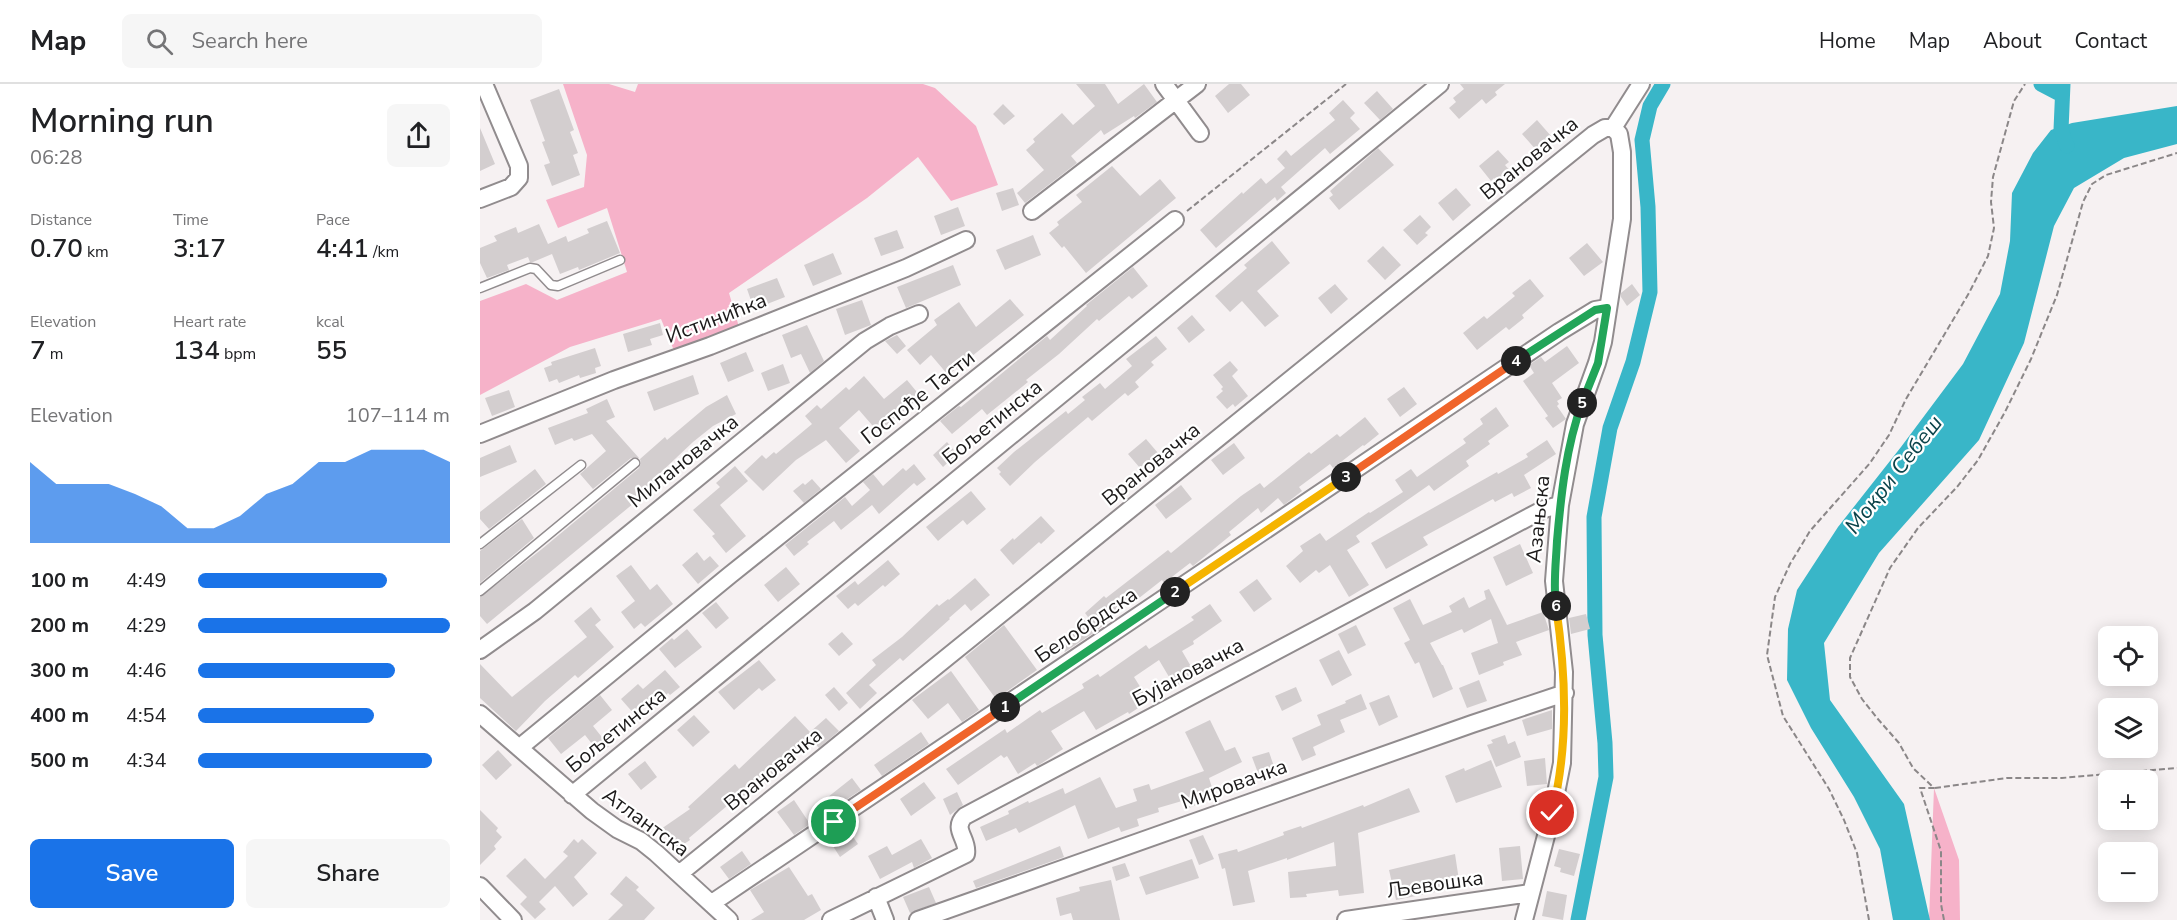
<!DOCTYPE html>
<meta charset="utf-8">
<style>
body{margin:0;font-family:"Nunito Sans",sans-serif;background:#f6f6f6;color:#202124;height:100vh;display:flex;flex-direction:column;font-size:22px;white-space:nowrap}
*{box-sizing:border-box;margin:0}
p{font-size:20px;color:#757577}
.icon{flex:none;width:33px;height:33px;fill:none;stroke:currentColor;stroke-width:2;stroke-linecap:round;stroke-linejoin:round}
.map{position:relative;flex:1;overflow:hidden}
.details{display:flex;flex-direction:column;background:#fff;width:480px}
.details>*{flex:none}
.controls{position:absolute;left:1618px;top:542px;display:grid;gap:12px}
.controls a{display:grid;place-items:center;width:60px;height:60px;border-radius:9px;background:#fff;box-shadow:0 3px 15px #0003;font-size:30px}
.pin{position:absolute;display:grid;place-items:center;width:51px;height:51px;color:#fff;margin:-26px;border:3px solid #fff;border-radius:50%;box-shadow:0 2px 6px #0007}
.km{position:absolute;width:30px;height:30px;margin:-15px;border-radius:50%;background:#222;color:#fff;font-size:16px;line-height:30px;text-align:center}
.round{display:grid;place-items:center;flex:none;width:63px;height:63px;border-radius:9px;background:#f6f6f6}
.overview{display:flex;align-items:center;justify-content:space-between;height:102px;padding:0 30px}
h1{font-size:33px;font-weight:600;line-height:45px}
.figures{display:grid;grid-template-columns:repeat(3,1fr);gap:9px;height:102px;padding:6px 30px}
.figures div{display:grid;align-content:center}
.figures b{font-size:26px;font-weight:600}
.figures small{font-size:16px;font-weight:400}
.figures p{font-size:16px}
.chart{height:168px;padding:12px 30px}
.chart p{display:flex;justify-content:space-between}
.chart svg{width:100%;height:108px;margin-top:6px;fill:#1a73e8;opacity:.7}
.primary-button{display:flex;gap:12px;margin-top:auto;padding:12px 30px}
.primary-button a{flex:1;height:69px;border-radius:9px;background:#1a73e8;color:#fff;font-size:24px;font-weight:600;line-height:69px;text-align:center}
.primary-button a+a{background:#f6f6f6;color:#202124}
ul{padding:0 30px;list-style:none;font-size:20px}
li{display:grid;grid-template-columns:96px 72px 1fr;align-items:center;height:45px}
li i{height:15px;border-radius:8px;background:#1a73e8}
header{display:flex;align-items:center;gap:36px;box-sizing:border-box;height:84px;padding:0 30px;background:#fff;border-bottom:2px solid #e0e0e0}
header strong{font-size:28px}
nav{display:flex;gap:33px;margin-inline-start:auto;font-size:21px}
.search{width:420px;height:54px;background:#f6f6f6;display:flex;align-items:center;gap:15px;box-sizing:border-box;padding:0 21px;border-radius:9px;color:#757577;font-size:22px}
main{display:flex;flex:1;min-height:0}
.map>svg:first-child{display:block}
</style>
<header>
<strong>Map</strong>
<div class="search"><svg class="icon" aria-label="search" viewBox="0 0 24 24"><circle cx="10" cy="10" r="6"/><path d="M15 15l6 6"/></svg>Search here</div>
<nav><a>Home</a><a>Map</a><a>About</a><a>Contact</a></nav>
</header>
<main>
<section class="details">
<div class="overview"><div><h1>Morning run</h1><p>06:28</p></div><a class="round"><svg class="icon" aria-label="share" viewBox="0 0 24 24"><path d="M12 15V3M7 8l5-5 5 5M5 13v7h14v-7"/></svg></a></div>
<div class="figures">
<div><p>Distance</p><b>0.70<small> km</small></b></div>
<div><p>Time</p><b>3:17</b></div>
<div><p>Pace</p><b>4:41<small> /km</small></b></div>
</div>
<div class="figures">
<div><p>Elevation</p><b>7<small> m</small></b></div>
<div><p>Heart rate</p><b>134<small> bpm</small></b></div>
<div><p>kcal</p><b>55</b></div>
</div>
<div class="chart"><p><span>Elevation</span>107–114 m</p>
<svg viewBox="0 0 160 44" preserveAspectRatio="none"><path d="M0 44V11L10 20L20 20L30 20L40 24L50 29L60 38L70 38L80 33L90 24L100 20L110 11L120 11L130 6L140 6L150 6L160 11V44z"/></svg>
</div>
<ul>
<li><b>100 m</b>4:49<i style="width:75%"></i></li>
<li><b>200 m</b>4:29<i style="width:100%"></i></li>
<li><b>300 m</b>4:46<i style="width:78%"></i></li>
<li><b>400 m</b>4:54<i style="width:70%"></i></li>
<li><b>500 m</b>4:34<i style="width:93%"></i></li>
</ul>
<div class="primary-button"><a>Save</a><a>Share</a></div>
</section>
<div class="map">
<svg width="1697" height="836" viewBox="0 0 1697 836">
<rect width="100%" height="100%" fill="#f6f1f2"/>
<path fill="#f6b2c9" d="M83,0H129L155,8L158,0H443L455,4L496,42L518,101L471,117L438,73L387,114L249,209L259,243L195,269L181,235L90,263L0,311V217L46,200L77,216L147,188L127,124L78,144L66,116L104,103L107,71Z
M1454,704L1479,776L1480,836H1449Z"/>
<path fill="#39b6c8" d="M1697,22V60L1644,74L1594,104L1574,142L1544,259L1499,356L1399,469L1344,559L1350,616L1424,720L1450,836H1413L1400,765L1374,713L1331,644L1307,596L1308,545L1317,506L1358,443L1421,363L1483,280L1520,210L1530,157L1532,109L1553,69L1571,46L1592,39Z"/>
<g fill="none" stroke-linecap="round" stroke-linejoin="round">
<path stroke="#39b6c8" stroke-width="15" d="M1561,0L1582,11
M1583,0L1581,46L1587,62
M1098,836L1126,693L1125,659L1115,551L1114,433L1130,344L1153,278L1170,208L1168,123L1162,56L1170,22L1183,0"/>
</g>
<path fill="#d3cecf" d="M596,0H625L638,20L664,0L677,18L655,34L654,32L624,51L621,46L591,72L597,79L545,119L537,109L564,86L546,66L555,58L553,55L582,29L593,41L615,22Z
M749,0H761L770,11L748,29L735,12Z
M980,0H1025L1015,8L1017,11L1006,20L1002,15L979,35L969,24L976,18L973,14L984,5Z
M79,5L94,46L90,48L98,69L93,71L100,91L72,102L64,81L70,79L62,58L65,57L50,16Z
M897,7L913,25L900,36L884,19Z
M863,16L875,29L870,34L880,45L850,70L845,64L801,103L806,109L797,117L795,113L736,164L720,146L762,108L763,110L781,94L786,100L805,84L797,75L806,66L811,72L855,36L849,29Z
M523,20L535,32L524,41L513,30Z
M1057,36L1071,52L1069,54L1072,57L1058,68L1042,50Z
M0,44L15,80L0,87Z
M898,64L914,81L859,126L849,114L853,111L850,107Z
M1018,66L1029,78L1025,81L1031,88L1019,99L1014,94L1011,97L999,82Z
M632,82L660,112L680,95L696,114L606,189L584,162L582,164L569,149L579,141L577,138L602,118L596,111Z
M533,104L539,121L522,127L516,109Z
M976,104L991,121L973,137L958,119Z
M478,123L485,142L461,151L454,132Z
M940,131L951,143L945,149L948,151L937,161L923,146Z
M127,137L140,169L99,186L98,183L80,190L72,170L53,178H50L48,173L27,181L29,186L7,194L0,179V164L17,157L14,152L36,143L38,149L59,140L68,160L86,152L88,158L109,149L107,145Z
M417,146L424,164L401,172L394,154Z
M553,151L561,171L525,186L516,166Z
M792,157L810,179L777,207L799,232L785,243L762,217L750,228L735,212L767,184L764,181Z
M1107,159L1123,178L1104,192L1089,174Z
M903,162L921,181L905,196L887,177Z
M353,169L362,190L333,202L324,181Z
M473,181L481,201L426,224L417,203Z
M653,183L668,202L652,215L649,212L619,237L617,235L579,270L546,296L548,298L507,331L502,325L472,350L460,337L479,322L481,323L567,252L570,256L607,222L606,221Z
M297,194L305,213L274,225L267,205Z
M1050,195L1064,212L1042,231L1044,234L1029,246L1026,243L997,266L983,249L1004,232L1007,235L1035,212L1032,209Z
M855,200L868,215L851,230L838,214Z
M1152,200L1160,211L1147,222L1141,213V209Z
M530,215L544,231L468,291L451,271L440,281L427,266L457,241L454,236L479,218L496,243Z
M382,216L391,241L365,251L356,225Z
M712,231L725,246L709,259L697,244Z
M180,239L183,251L170,255L172,261L148,268L143,250Z
M327,241L344,277L330,289L321,270L311,274L302,251Z
M417,251L426,262L417,270L405,257Z
M676,252L687,265L671,278L674,281L655,298L659,303L648,312L645,309L612,337L608,333L555,378L530,402L519,390L521,388L517,384L534,368L586,327L588,330L605,316L602,313L620,299L625,305L652,282L646,275Z
M1087,262L1099,279L1072,299L1082,314L1077,317L1079,320L1077,322L1086,335L1073,344L1065,334L1068,332L1043,297L1054,289L1049,281L1061,273L1065,278Z
M115,264L121,282L115,284L116,289L100,294L99,291L79,299L77,295L69,298L64,284L72,281L71,278Z
M266,268L274,287L248,298L240,279Z
M750,277L758,286L752,292L768,312L755,323L753,320L747,325L736,313L743,307L741,305L743,303L733,291Z
M303,280L310,299L288,307L281,289Z
M213,291L219,310L174,327L167,308Z
M384,292L404,315L427,296L441,313L398,348L379,326L359,344L380,367L366,379L346,356L316,376L283,407L264,388L282,371L286,375L294,368L296,370L332,340L325,332L337,321L341,325L366,303L369,306Z
M924,303L937,320L920,333L907,315Z
M29,306L35,323L12,332L5,314Z
M247,311L256,330L233,342L213,358L178,391L182,396L7,540L0,532V513L62,465L159,384L161,379L160,375L185,353L187,356L226,323Z
M127,315L135,333L126,337L159,374H151L113,405L100,390L126,367L112,350L94,357L92,354L75,361L68,344L108,329L106,325Z
M1016,323L1029,342L1008,357L1010,360L986,377L989,382L954,407L949,401L876,452L880,458L867,466L889,501L869,513L850,481L839,489L836,486L820,499L806,482L823,467L820,462L840,449L846,457L889,428L890,429L923,408L915,396L931,385L937,393L986,359L983,355L1003,340L1000,335Z
M885,333L899,350L884,362L883,361L853,384L850,380L819,403L822,407L804,421L798,414L781,429L778,424L749,448L751,451L713,482L710,479L684,499L682,496L654,518L652,515L618,546L585,568L577,559L608,533L605,529L624,512L626,514L688,466L691,469L761,412L780,399L784,404L829,368L831,370L857,350L860,353Z
M666,355L678,369L660,384L648,370Z
M1067,356L1076,370L1044,391L1051,404L1034,413L1032,409L1015,418L1013,415L943,453L948,461L906,485L891,459L1017,388L1018,390L1048,373L1046,370Z
M467,358L477,370L463,383L453,371Z
M754,359L765,374L743,391L731,376Z
M30,361L37,378L0,393V374Z
M434,380L446,395L437,402L434,399L399,430L392,421L361,446L354,437L327,458L329,460L314,472L305,461L365,413L372,422L390,406L383,398L393,390L403,402L423,384L426,387Z
M255,382L268,397L240,421L266,452L246,469L232,452L235,450L213,426L240,403L236,399Z
M55,385L66,400L9,445L0,435V428Z
M332,395L341,405L324,419L313,407L323,399L325,401Z
M701,401L712,415L686,435L675,421Z
M491,407L506,425L487,441L483,436L458,457L446,443Z
M561,432L575,447L561,460L559,458L533,481L520,466L533,454L534,456Z
M42,435L54,454L0,499V467Z
M1040,460L1053,489L1026,502L1013,473Z
M217,468L224,477L230,472L239,482L218,500L202,481Z
M408,476L420,490L405,503L403,501L378,522L375,519L368,525L356,512L375,497L378,501Z
M151,481L170,506L177,500L193,520L165,543L161,539L154,545L141,528L155,517L136,492Z
M306,483L320,500L298,518L284,501Z
M495,494L510,511L491,527L485,520L469,534L470,535L423,577L420,574L389,601L397,609L380,625L366,609L396,581L392,576L422,553L457,520L459,522L468,515L469,516Z
M777,495L792,515L774,528L759,508Z
M1009,505L1027,541L1063,528L1069,546L1036,558L1042,571L1023,578L1024,581L999,591L991,569L1018,559L1011,535L984,549L982,545L950,559L962,581H963L973,605L953,614L939,578L935,580L924,559L930,556L913,524L930,515L943,541L972,528L969,522L984,513L989,524L1006,515L1004,507Z
M236,518L249,534L236,545L222,529Z
M730,520L742,537L713,557L714,560L702,567L716,591L695,603L679,576L654,593L669,617L649,630L648,628L616,646L604,627L571,647L583,665L559,681L557,682L555,679L538,690L527,672L524,674L521,671L478,701L466,685L525,645L527,649L560,626L562,629L604,604L602,600L618,590L620,593L666,561L669,565L714,536L711,533Z
M111,523L121,536L115,541L134,563L98,594L95,591L65,617L36,647L0,614V580L32,613L107,553L94,537Z
M1106,530L1110,545L1091,550L1089,534Z
M524,541L557,586L516,615L485,573Z
M876,541L886,561L868,570L858,550Z
M207,545L222,563L195,584L179,565L192,554L194,556Z
M362,548L373,560L359,572L348,560Z
M859,566L872,591L852,602L839,576Z
M279,576L296,596L282,607L279,604L254,626L238,608Z
M185,586L200,603L190,611L188,609L183,614L181,611L176,613L155,631L141,615L158,600L163,605Z
M471,587L499,626L482,638L468,619L448,635L432,616Z
M999,596L1007,617L987,624L979,604Z
M354,603L368,619L359,627L345,611Z
M816,603L822,617L802,627L795,612Z
M881,610L887,625L860,636L865,648L833,663L836,671L822,677L812,654L841,641L837,631L866,619L865,617Z
M120,611L132,626L113,642L129,662L120,670L105,651L81,670L68,654Z
M909,611L918,633L899,642L889,619Z
M1072,626V645L1047,652L1042,636Z
M214,631L230,648L213,663L197,646Z
M315,632L330,648L346,634L359,647L339,664L329,653L304,675L307,678L287,696L284,694L256,719L254,716L209,754L210,756L195,766L181,745L210,725L208,723L255,680L259,685Z
M730,636L745,667L755,663L762,678L729,694L735,713L704,726L702,717L678,724L679,728L657,735L659,742L641,748L639,743L608,755L595,721L539,749L536,744L506,757L500,743L529,730L528,727L548,717L549,719L583,704L585,710L620,693L636,724L657,717L653,705L669,700L671,706L724,687L705,648Z
M441,648L449,660L402,692L394,681Z
M1025,651L1028,660L1035,657L1041,673L1016,683L1007,661L1013,659L1011,656Z
M18,666L32,681L16,696L2,681Z
M789,668L797,691L781,697L772,673Z
M1065,674L1067,700L1047,702L1044,677Z
M1011,676L1022,703L976,719L965,692L984,684L985,687Z
M165,677L177,693L161,706L148,690Z
M372,694L381,706L355,723L348,713Z
M444,698L456,714L431,732L420,715Z
M929,704L940,728L878,749L884,809L859,812L858,806L826,810L827,813L810,814L808,788L856,782L854,758L807,776V774L768,787L775,818L753,822L745,784L742,785L738,770L757,765L758,768L804,751L803,748L821,742L822,744L883,721L884,723Z
M477,708L483,721L470,731L463,715Z
M314,716L330,740L314,751L297,728Z
M0,726L18,744L16,747L22,753L14,762L16,765L0,781Z
M367,744L378,760L360,773L349,756Z
M723,751L734,775L719,781L709,756Z
M94,755L98,759L102,755L117,769L94,793L108,810L93,823L75,802L59,818L66,825L55,835L40,820L47,813L26,792L45,774L65,795L88,772L83,768Z
M441,755L452,774L434,784L432,778L400,795L388,772L407,762L412,771Z
M580,762L584,773L496,804L493,797Z
M1040,762L1043,795L1022,797L1019,764Z
M1079,765L1100,770L1094,792L1080,788L1081,784L1074,782Z
M262,767L271,780L249,795L240,783Z
M975,770L980,803L916,816L909,786Z
M712,775L719,794L666,811L659,793Z
M645,779L650,792L636,797L632,783Z
M309,783L328,812L332,810L341,826L324,836H271L284,828L270,806Z
M146,792L159,803L156,806L175,824L164,836H128L143,821L130,810Z
M631,796L640,836H593L591,829L580,832L576,814L600,807L599,803Z
M449,803L456,819L430,829L423,813Z
M1067,807L1087,811L1083,836L1062,832Z"/>
<g fill="none" stroke-linecap="round" stroke-linejoin="round">
<defs>
<path id="lane" d="M0,204L50,184L56,185L71,201L78,202L140,176
M0,460L101,381
M0,507L155,379"/>
<path id="street" d="M684,0L720,49
M1133,44L1161,0
M0,115L31,103L39,94V82L4,0
M552,127L717,0
M0,350L134,296L230,262L426,184L486,156
M0,566L55,527L385,257L410,242L439,230
M0,630L112,727L137,745L161,757L176,769L249,836
M39,664L250,491L695,136
M92,711L960,0
M199,790L1113,51L1125,44H1133
M0,802L33,836
M396,813L405,836
M232,819L1079,248L1115,226L1127,224
M351,836L486,770C489,755 471,745 485,732L1064,425L1080,421
M438,836L992,640L1085,609
M866,836L1050,809
M1044,836L1072,729L1082,679L1084,588L1074,497L1080,421L1095,340L1117,279L1123,258L1142,135V68L1139,50L1133,44"/>
</defs>
<use href="#lane" stroke="#918c8e" stroke-width="11"/>
<use href="#street" stroke="#918c8e" stroke-width="20"/>
<path stroke="#8b8788" stroke-width="2" stroke-dasharray="6 3" stroke-linecap="butt" d="M707,127L866,0
M1455,704L1527,694H1582L1697,684
M1389,836L1377,769L1364,736L1349,705L1303,632L1287,571L1295,513L1310,480L1330,447L1390,379L1409,351L1426,315L1489,209L1508,172L1514,144L1511,118L1513,93L1534,17L1545,0
M1464,836L1461,820V767L1440,704H1454L1433,684L1419,659L1397,634L1382,615L1370,593V574L1410,484L1438,444L1477,403L1498,376L1525,328L1551,275L1577,211L1603,118L1612,100L1626,91L1697,69"/>
<use href="#lane" stroke="#fff" stroke-width="8"/>
<use href="#street" stroke="#fff" stroke-width="16"/>
</g>
<g fill="none" stroke-linecap="round" stroke-linejoin="round">
<defs>
<path id="split-1" d="M354,738L525,623"/>
<path id="split-2" d="M525,623L695,508"/>
<path id="split-3" d="M695,508L866,393"/>
<path id="split-4" d="M866,393L1036,277"/>
<path id="split-5" d="M1036,277L1115,226L1127,224L1118,279L1102,319"/>
<path id="split-6" d="M1076,522C1073,500 1076,479 1077,457C1081,411 1086,363 1102,319"/>
<path id="split-7" d="M1072,729C1089,661 1086,591 1076,522"/>
</defs>
<use href="#split-1" stroke="#fff" stroke-width="12"/>
<use href="#split-2" stroke="#fff" stroke-width="12"/>
<use href="#split-3" stroke="#fff" stroke-width="12"/>
<use href="#split-4" stroke="#fff" stroke-width="12"/>
<use href="#split-5" stroke="#fff" stroke-width="12"/>
<use href="#split-6" stroke="#fff" stroke-width="12"/>
<use href="#split-7" stroke="#fff" stroke-width="12"/>
<use href="#split-1" stroke="#f0652b" stroke-width="8"/>
<use href="#split-2" stroke="#22a559" stroke-width="8"/>
<use href="#split-3" stroke="#f5b400" stroke-width="8"/>
<use href="#split-4" stroke="#f0652b" stroke-width="8"/>
<use href="#split-5" stroke="#22a559" stroke-width="8"/>
<use href="#split-6" stroke="#22a559" stroke-width="8"/>
<use href="#split-7" stroke="#f5b400" stroke-width="8"/>
</g>
<g text-anchor="middle" stroke-width="4.5" stroke-linejoin="round" paint-order="stroke">
<g font-size="21" fill="#1c1a1a" stroke="#fff">
<text transform="translate(1049 74) rotate(-39)" y="7">Врановачка</text>
<text transform="translate(236 234) rotate(-21)" y="7">Истинићка</text>
<text transform="translate(438 313) rotate(-38)" y="7">Госпође Тасти</text>
<text transform="translate(512 338) rotate(-39)" y="7">Бољетинска</text>
<text transform="translate(203 377) rotate(-39)" y="7">Милановачка</text>
<text transform="translate(671 380) rotate(-39)" y="7">Врановачка</text>
<text transform="translate(1058 435) rotate(-84)" y="7">Азањска</text>
<text transform="translate(606 541) rotate(-34)" y="7">Белобрдска</text>
<text transform="translate(708 588) rotate(-28)" y="7">Бујановачка</text>
<text transform="translate(136 646) rotate(-39)" y="7">Бољетинска</text>
<text transform="translate(293 685) rotate(-39)" y="7">Врановачка</text>
<text transform="translate(754 700) rotate(-20)" y="7">Мировачка</text>
<text transform="translate(166 738) rotate(36)" y="7">Атлантска</text>
<text transform="translate(955 800) rotate(-8)" y="7">Љевошка</text>
</g>
<g font-size="22" font-style="italic" fill="#0b434a" stroke="#fff">
<text transform="translate(1413 390) rotate(-52)" y="8">Мокри Себеш</text>
</g>
</g>
</svg>
<div class="controls">
<a><svg class="icon" aria-label="locate" viewBox="0 0 24 24"><circle cx="12" cy="12" r="6"/><path d="M12 2v4M12 18v4M2 12h4M18 12h4"/></svg></a>
<a><svg class="icon" aria-label="layers" viewBox="0 0 24 24"><path d="M12 4l9 5-9 5-9-5zM3 14l9 5 9-5"/></svg></a>
<a>+</a>
<a>−</a>
</div>
<div class="pin" style="left:354px;top:738px;background:#1e9e55"><svg class="icon" aria-label="arrive" viewBox="0 0 24 24"><path d="M6 21V4h12l-3 4 3 4H6"/></svg></div>
<div class="pin" style="left:1072px;top:729px;background:#d93025"><svg class="icon" aria-label="check" viewBox="0 0 24 24"><path d="M5 12l5 5 9-10"/></svg></div>
<b class="km" style="left:525px;top:623px">1</b>
<b class="km" style="left:695px;top:508px">2</b>
<b class="km" style="left:866px;top:393px">3</b>
<b class="km" style="left:1036px;top:277px">4</b>
<b class="km" style="left:1102px;top:319px">5</b>
<b class="km" style="left:1076px;top:522px">6</b>
</div>
</main>
